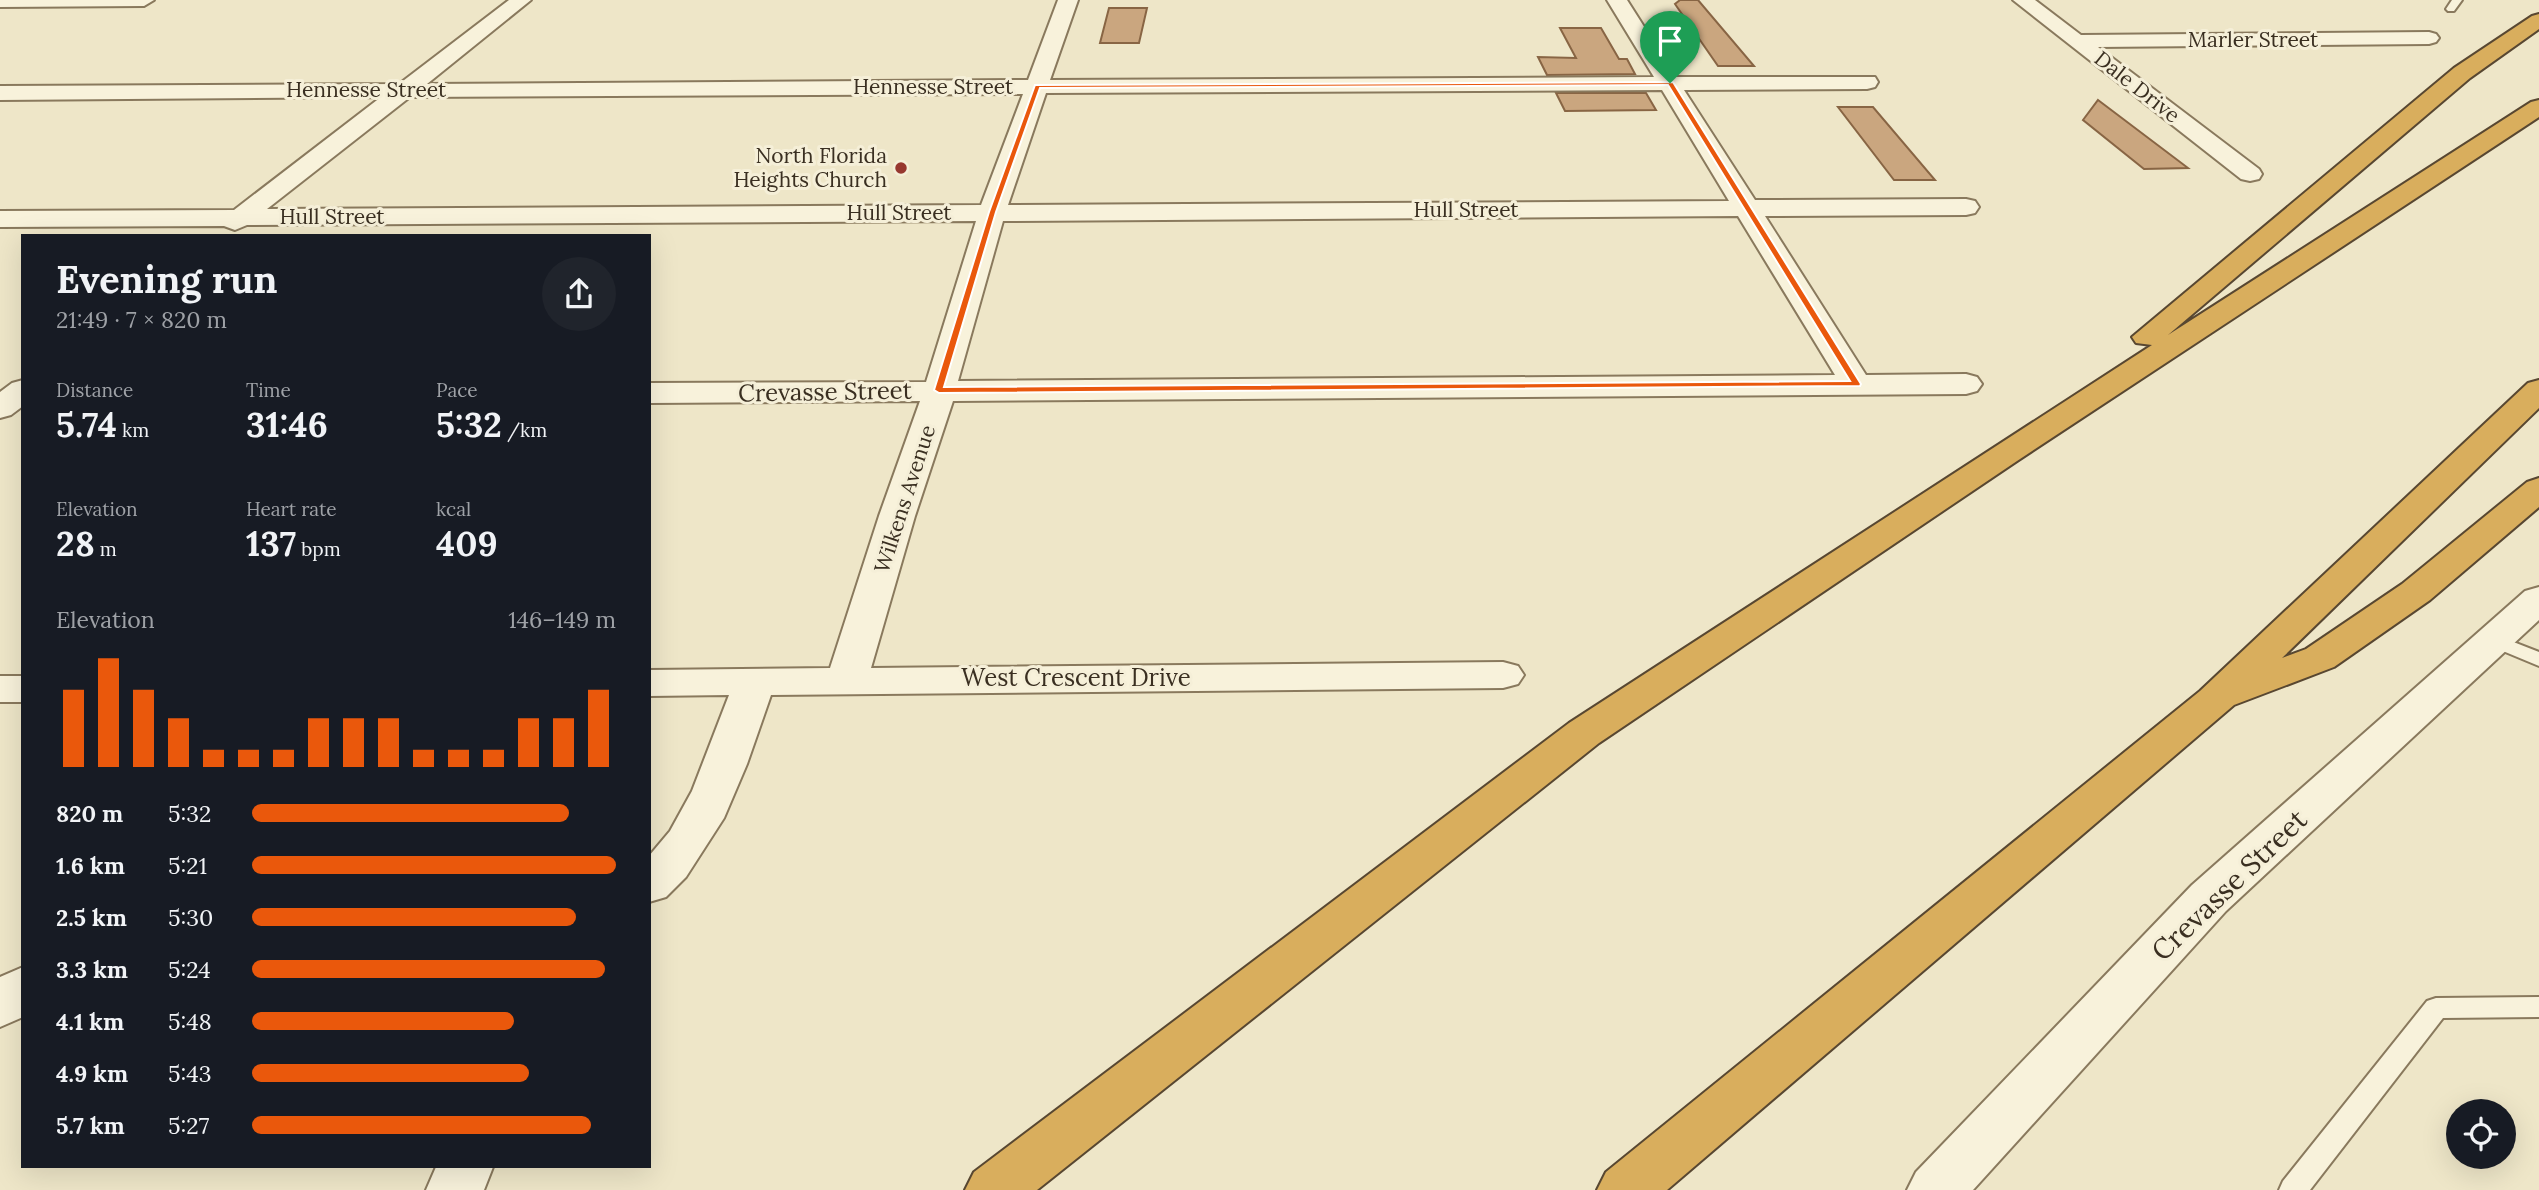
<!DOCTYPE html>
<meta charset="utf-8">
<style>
body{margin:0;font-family:Lora,serif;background:#20242c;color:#f1f3f6;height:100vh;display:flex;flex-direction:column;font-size:26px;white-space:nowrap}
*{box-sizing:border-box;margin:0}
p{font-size:23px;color:#9ea1a6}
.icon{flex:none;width:38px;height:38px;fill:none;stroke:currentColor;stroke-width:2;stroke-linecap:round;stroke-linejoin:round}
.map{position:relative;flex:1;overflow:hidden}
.side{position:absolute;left:21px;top:234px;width:630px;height:934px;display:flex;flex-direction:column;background:#171b24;border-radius:0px;box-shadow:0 7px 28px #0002}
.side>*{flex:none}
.controls{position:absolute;left:2446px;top:1099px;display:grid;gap:14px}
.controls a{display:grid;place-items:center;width:70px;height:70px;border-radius:50%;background:#171b24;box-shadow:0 7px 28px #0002;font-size:35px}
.pin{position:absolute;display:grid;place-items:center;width:60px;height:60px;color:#fff;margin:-72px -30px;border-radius:50% 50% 50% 0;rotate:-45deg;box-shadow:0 0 7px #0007}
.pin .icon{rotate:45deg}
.round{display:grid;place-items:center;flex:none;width:74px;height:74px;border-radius:37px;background:#20242c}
.head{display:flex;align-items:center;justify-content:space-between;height:119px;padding:0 35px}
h1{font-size:38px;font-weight:700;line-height:52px}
.stats{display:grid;grid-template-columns:repeat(3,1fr);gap:10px;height:119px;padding:7px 35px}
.stats div{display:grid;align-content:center}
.stats b{font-size:35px;font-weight:700}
.stats small{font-size:19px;font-weight:400}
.stats p{font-size:19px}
.chart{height:196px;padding:14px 35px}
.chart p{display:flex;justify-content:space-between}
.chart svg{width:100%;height:126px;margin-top:7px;stroke:#ea580c;stroke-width:6}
ul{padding:0 35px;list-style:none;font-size:23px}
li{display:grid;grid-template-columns:112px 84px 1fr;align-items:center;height:52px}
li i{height:18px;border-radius:9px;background:#ea580c}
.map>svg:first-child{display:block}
</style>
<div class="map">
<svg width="2539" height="1190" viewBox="0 0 2539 1190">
<rect width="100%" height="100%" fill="#eee6c8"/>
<path fill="#caa67f" stroke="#886544" stroke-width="2" d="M1680,0H1698L1754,66H1718L1675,4Z
M1109,8H1147L1139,43H1100Z
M1560,28H1601L1619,59H1627L1635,74L1547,75L1538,57L1576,58Z
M1556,93H1646L1656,110L1565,111Z
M2098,100L2188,168L2144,169L2083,120Z
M1838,107H1873L1935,180H1894Z"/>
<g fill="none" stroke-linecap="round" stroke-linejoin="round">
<defs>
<path id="service" d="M2452,0H2462L2454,11H2448L2446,9Z
M2493,634L2539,652V666L2486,644L2483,640L2486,636Z
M2539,997V1017L2443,1018L2310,1190H2279L2283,1181L2427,1001L2436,998Z"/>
<path id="minor" d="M0,0H154L144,6L0,7Z
M509,0H531L427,84L1028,80L1058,0H1078L1050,80L1654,77L1607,0H1627L1676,77H1875L1878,82L1875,87L1867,89L1684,90L1755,200L1966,199L1975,201L1979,207L1975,213L1966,215L1765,216L1866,375L1966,374L1977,377L1982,384L1977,391L1966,394L953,401L915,516L871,668L1503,662L1518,666L1524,675L1518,684L1503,688L771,695L747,764L724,818L686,877L666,897L649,902V856L670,831L692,791L729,695L649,696V670L830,668L879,516L920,401L649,403V383L926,382L976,221L247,225L235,230L224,226L0,227V211L234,210L381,97L0,100V86L399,84ZM1662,90L1729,201L1008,205L1046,93ZM1023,94L981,205L267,209L410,97ZM1738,216L1835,375L958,381L1003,221Z
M2013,0H2035L2081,35L2429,32L2436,34L2439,38L2436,42L2429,44L2098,47L2259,169L2262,174L2259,179L2250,181L2241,179Z
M23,380V406L11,415L0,418V392L12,383Z
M2539,587V620L2226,911L1973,1190H1907L1916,1172L2192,885L2525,591Z
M0,676H23V702H0Z
M23,967V1017L0,1027V977Z
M436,1167H493L484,1190H426Z"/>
<path id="motorway" d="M2539,14V29L2470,78L2168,335L2531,102L2539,100V117L2017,461L1599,743L1037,1190H965L974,1172L1569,723L2152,345L2136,343L2132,337L2454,68L2532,16Z
M2539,380V408L2282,658L2306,649L2402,584L2527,482L2539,478V507L2430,600L2334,667L2234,705L1667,1190H1597L1606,1172L2200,691L2528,383Z"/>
</defs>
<use href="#service" stroke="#89795d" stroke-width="4"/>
<use href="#minor" stroke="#89795d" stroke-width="4"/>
<use href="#motorway" stroke="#584731" stroke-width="4"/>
<use href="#service" fill="#f8f2db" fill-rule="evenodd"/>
<use href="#minor" fill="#f8f2db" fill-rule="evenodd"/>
<use href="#motorway" fill="#d9ae5d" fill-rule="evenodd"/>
</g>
<path fill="#ea580c" stroke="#fff" stroke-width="2" fill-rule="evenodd" d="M1673,82L1861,384L1860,386L939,393L934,390L989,212L1035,85ZM1668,85L1850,381L944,387L996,212L1040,88Z"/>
<circle fill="#97382f" stroke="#f5efd8" stroke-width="2.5" cx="901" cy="168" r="7"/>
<g text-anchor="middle" stroke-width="6" stroke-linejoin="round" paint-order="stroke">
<g font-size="21" fill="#3a2f21" stroke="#f5efd8">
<text x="2253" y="47">Marler Street</text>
<text x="933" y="94">Hennesse Street</text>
<text transform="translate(2137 87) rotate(38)" y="7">Dale Drive</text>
<text x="366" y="97">Hennesse Street</text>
<text x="1466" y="217">Hull Street</text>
<text x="899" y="220">Hull Street</text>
<text x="332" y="224">Hull Street</text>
<text transform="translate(905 499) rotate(-72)" y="7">Wilkens Avenue</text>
</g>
<g font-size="21" fill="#3a2f21" stroke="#f5efd8" text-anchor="end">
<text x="887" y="163">North Florida<tspan x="887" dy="24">Heights Church</tspan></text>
</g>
<g font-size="24" fill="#3a2f21" stroke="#f5efd8">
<text transform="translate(825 392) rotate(-1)" y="8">Crevasse Street</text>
<text x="1076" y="686">West Crescent Drive</text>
</g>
<g font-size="28" fill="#3a2f21" stroke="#f5efd8">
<text transform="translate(2229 885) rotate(-44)" y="10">Crevasse Street</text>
</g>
</g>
</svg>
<div class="controls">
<a><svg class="icon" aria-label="locate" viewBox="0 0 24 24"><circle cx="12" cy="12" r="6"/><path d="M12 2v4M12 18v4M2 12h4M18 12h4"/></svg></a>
</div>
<div class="pin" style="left:1670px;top:83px;background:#1e9e55"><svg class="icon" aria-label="arrive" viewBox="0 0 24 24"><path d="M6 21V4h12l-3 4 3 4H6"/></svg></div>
<section class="side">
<div class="head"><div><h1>Evening run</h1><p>21:49 · 7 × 820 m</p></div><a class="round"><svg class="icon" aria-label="share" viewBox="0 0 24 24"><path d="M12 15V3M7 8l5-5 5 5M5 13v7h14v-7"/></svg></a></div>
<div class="stats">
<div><p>Distance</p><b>5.74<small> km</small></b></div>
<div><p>Time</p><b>31:46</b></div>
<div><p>Pace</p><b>5:32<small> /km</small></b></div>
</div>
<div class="stats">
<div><p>Elevation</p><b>28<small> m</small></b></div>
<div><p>Heart rate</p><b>137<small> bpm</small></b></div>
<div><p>kcal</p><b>409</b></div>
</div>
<div class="chart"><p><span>Elevation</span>146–149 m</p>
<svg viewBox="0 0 160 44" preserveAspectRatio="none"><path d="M5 44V17M15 44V6M25 44V17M35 44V27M45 44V38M55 44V38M65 44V38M75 44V27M85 44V27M95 44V27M105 44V38M115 44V38M125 44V38M135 44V27M145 44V27M155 44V17"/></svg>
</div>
<ul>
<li><b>820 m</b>5:32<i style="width:87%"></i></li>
<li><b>1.6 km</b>5:21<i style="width:100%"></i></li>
<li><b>2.5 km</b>5:30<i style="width:89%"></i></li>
<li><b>3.3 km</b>5:24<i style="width:97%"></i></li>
<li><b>4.1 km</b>5:48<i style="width:72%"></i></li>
<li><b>4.9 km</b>5:43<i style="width:76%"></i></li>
<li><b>5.7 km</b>5:27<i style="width:93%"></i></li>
</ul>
</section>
</div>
